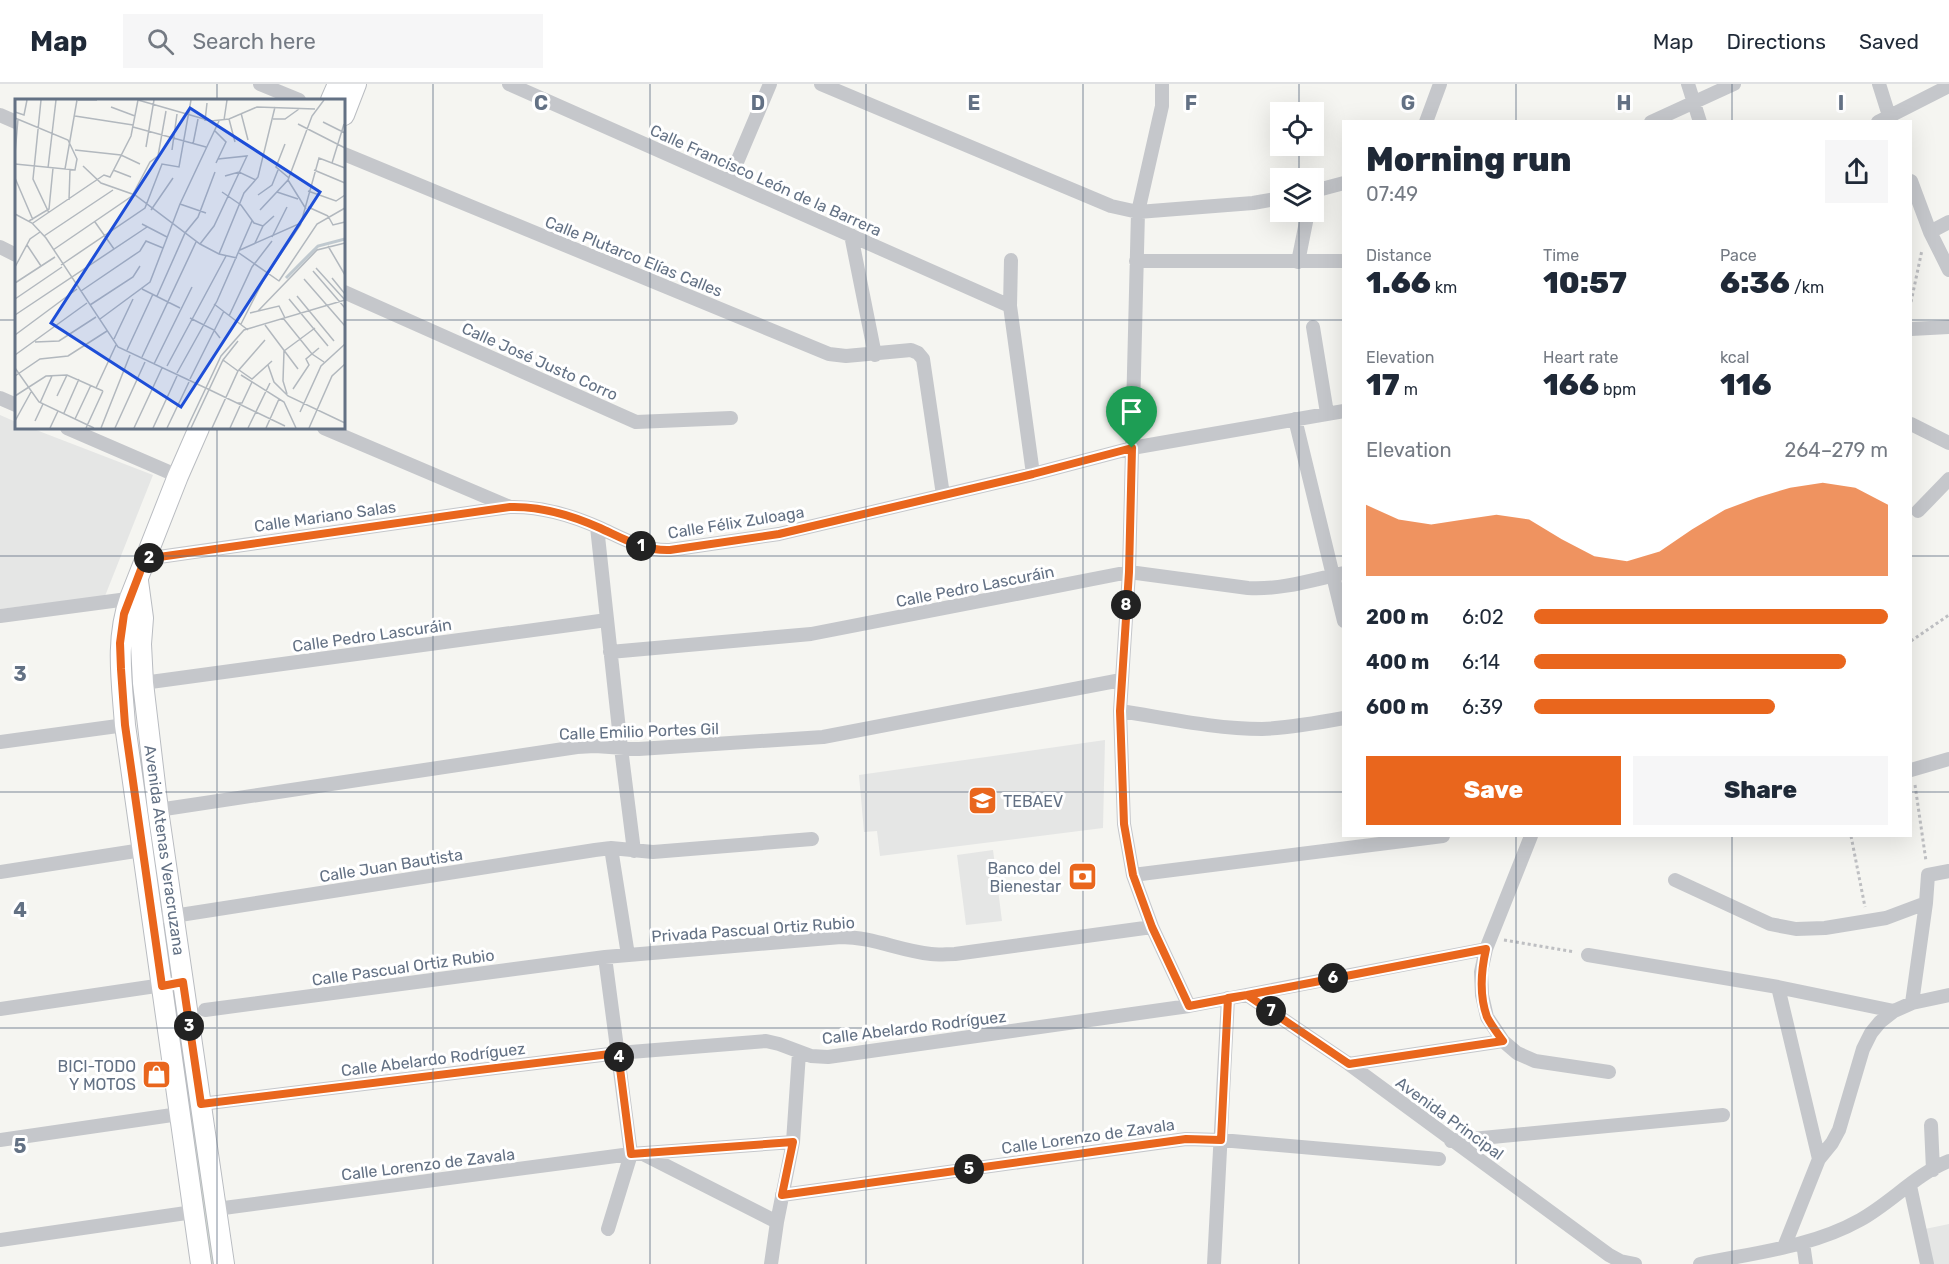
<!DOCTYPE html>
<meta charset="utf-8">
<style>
body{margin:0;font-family:Rubik,sans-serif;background:#f6f6f7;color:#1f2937;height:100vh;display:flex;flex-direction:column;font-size:22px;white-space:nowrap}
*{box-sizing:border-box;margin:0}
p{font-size:20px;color:#747a83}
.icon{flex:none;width:33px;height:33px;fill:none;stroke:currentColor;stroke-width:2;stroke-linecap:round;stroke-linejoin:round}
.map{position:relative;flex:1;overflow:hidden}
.details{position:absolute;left:1342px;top:36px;width:570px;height:717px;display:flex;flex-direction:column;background:#fff;border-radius:0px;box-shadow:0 6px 24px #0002}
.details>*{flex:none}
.controls{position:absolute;left:1270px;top:18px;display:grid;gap:12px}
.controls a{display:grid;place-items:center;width:54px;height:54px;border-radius:0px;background:#fff;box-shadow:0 6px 24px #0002;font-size:30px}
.pin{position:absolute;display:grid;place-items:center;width:51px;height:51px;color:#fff;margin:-62px -26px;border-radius:50% 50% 50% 0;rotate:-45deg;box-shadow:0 0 6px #0007}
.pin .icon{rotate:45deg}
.km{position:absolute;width:30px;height:30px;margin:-15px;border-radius:50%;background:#222;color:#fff;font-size:16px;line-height:30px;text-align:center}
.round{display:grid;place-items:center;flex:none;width:63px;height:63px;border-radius:0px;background:#f6f6f7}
.summary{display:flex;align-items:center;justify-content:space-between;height:102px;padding:0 24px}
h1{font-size:33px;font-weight:800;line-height:45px}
.stats{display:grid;grid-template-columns:repeat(3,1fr);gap:9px;height:102px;padding:6px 24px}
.stats div{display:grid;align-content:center}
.stats b{font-size:30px;font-weight:800}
.stats small{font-size:16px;font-weight:400}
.stats p{font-size:16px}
.chart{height:168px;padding:12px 24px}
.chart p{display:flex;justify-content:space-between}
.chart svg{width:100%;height:108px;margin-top:6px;fill:#e9661d;opacity:.7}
.action{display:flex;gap:12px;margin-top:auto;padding:12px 24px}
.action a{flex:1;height:69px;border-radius:0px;background:#e9661d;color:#fff;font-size:24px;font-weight:800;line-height:69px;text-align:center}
.action a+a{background:#f6f6f7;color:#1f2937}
ul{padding:0 24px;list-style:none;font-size:20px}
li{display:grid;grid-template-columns:96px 72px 1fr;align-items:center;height:45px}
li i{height:15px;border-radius:8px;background:#e9661d}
header{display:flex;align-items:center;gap:36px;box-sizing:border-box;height:84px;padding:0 30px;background:#fff;border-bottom:2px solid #e0e1e3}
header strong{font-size:28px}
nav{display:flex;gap:33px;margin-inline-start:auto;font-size:21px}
.search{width:420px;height:54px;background:#f6f6f7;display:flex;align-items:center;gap:15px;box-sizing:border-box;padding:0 21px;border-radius:0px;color:#747a83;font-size:22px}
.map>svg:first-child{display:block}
</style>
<header>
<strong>Map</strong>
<div class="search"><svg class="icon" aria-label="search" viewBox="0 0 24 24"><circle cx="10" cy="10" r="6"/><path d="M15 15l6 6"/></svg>Search here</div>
<nav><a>Map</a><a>Directions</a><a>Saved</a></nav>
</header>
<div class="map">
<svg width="1949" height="1180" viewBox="0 0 1949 1180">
<rect width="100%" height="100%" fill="#f5f5f1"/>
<path fill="#e5e6e5" d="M0,331L16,338V344H31L153,391L105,512L0,525Z
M1105,656L1103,744L880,772L877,747L864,748L859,691Z
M993,766L1002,837L966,841L957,771Z
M1949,1140V1180H1932L1925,1145Z"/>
<path fill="#d5ddd2" d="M177,909L214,1180H210L173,910Z"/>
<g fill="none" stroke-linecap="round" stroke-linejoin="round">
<defs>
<path id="secondary" d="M331,16L338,0
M344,31L356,0
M199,344L178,392L130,514C115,556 122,598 125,641L201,1180
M138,497L143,534L141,560L143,599L158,726L224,1180"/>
</defs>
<use href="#secondary" stroke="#b9bcc1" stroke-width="22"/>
<path stroke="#bebfc2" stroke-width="3" stroke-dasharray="3 3" stroke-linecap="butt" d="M1911,218L1922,166
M1911,557L1949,531
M1915,701L1926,777
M1851,752L1865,823
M1504,856L1575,868"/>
<path stroke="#c5c7cb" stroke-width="14" d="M260,0L299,16
M509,0L1010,222
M821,0L1111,122L1138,128L1253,119L1281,114
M1162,0V22L1138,128L1129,488L1120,627L1124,740L1133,791L1152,843L1189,922
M1688,0L1700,38
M1879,0L1891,38
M0,31L16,38
M1426,38L1440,0
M1651,38L1734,0
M1878,38L1949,2
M344,70L829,270L846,272L911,266L918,269L923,275L943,411
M729,97L770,0
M1911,97L1930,148L1949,186
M1314,107L1344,99
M1930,148L1949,138
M851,151L875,271
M0,163L16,171
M1011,176L1010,222L1033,390
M1136,177H1344
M1298,178L1308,128
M344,208L636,338L731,334
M1313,243L1327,329
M1911,245L1949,243
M0,314L16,321
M1295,335L1344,537
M1911,340L1949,359
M67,344L178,392
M324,344L510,423C542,422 571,431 600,444C624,455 644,467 670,466L779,450L1033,390L1132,364L1344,327
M1918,427L1949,395
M597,443L621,664L634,767
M145,475L510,423
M0,532L135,514
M610,568L811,550L1129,488L1248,504C1281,506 1312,496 1344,489
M143,599L607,536
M1120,627C1166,634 1215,645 1262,645C1289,644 1317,639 1344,634
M0,658L125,641
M1911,686L1949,675
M158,726L577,663L595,662L639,665L823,653L1121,596
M1531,752L1486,865L1481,888L1482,911L1487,933L1503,957L1517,969L1535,977L1609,988
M611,764L628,871
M0,788L142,766
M1133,791L1443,752
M1675,796L1770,840L1796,845L1825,844L1886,834L1926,819
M167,833L595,766L611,764L653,768L812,755
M1588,871L1778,903L1894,927L1912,919L1949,911
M605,873L631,1070L608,1145
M1778,903L1819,1075
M1247,911L1349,980L1609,1171L1620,1177L1635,1180
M1912,919L1926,819L1928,791L1949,787
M0,925L183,898
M205,926L605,873L841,853C873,853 900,867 931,870C938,871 947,870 955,870L1152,843
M1349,980L1503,957
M201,1020L618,969L766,957L779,960L811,972L828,973L1189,922L1486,865
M1931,1041L1933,1086
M0,1056L179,1030
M1451,1057L1723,1031
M645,1071L777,1138
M1910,1102L1927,1180
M782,1111L1186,1055L1221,1056L1439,1075
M216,1125L631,1070L793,1058
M0,1156L193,1128
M1803,1159L1806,1180
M1784,1163L1819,1075L1832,1059L1839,1046L1863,965L1871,949L1880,938L1894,927
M771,1180L777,1138L793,1058L799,969
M1214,1180L1228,914
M1700,1180C1753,1169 1812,1163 1860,1136C1891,1119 1916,1090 1949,1077"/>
<use href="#secondary" stroke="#fff" stroke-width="20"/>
</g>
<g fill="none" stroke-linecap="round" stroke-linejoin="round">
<defs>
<path id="route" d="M1132,364L1033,390L779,450L670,466C644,467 624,455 600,444C571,431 542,422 510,423L145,475L124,530L120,559L121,585L125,641L162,902L183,898L201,1020L618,969L631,1070L793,1058L782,1111L1186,1055L1221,1056L1228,914L1247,911L1486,865C1481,887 1479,911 1487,933C1491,941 1498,950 1503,957L1349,980L1247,911L1189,922L1152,843L1133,791L1124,740L1120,627L1129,488L1132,364"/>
</defs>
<use href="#route" stroke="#fff" stroke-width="12"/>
<use href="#route" stroke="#e9661d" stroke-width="8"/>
</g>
<path fill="none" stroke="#637184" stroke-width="1.5" stroke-opacity="0.55" d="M217,0V16M433,0V1180M650,0V1180M866,0V1180M1083,0V1180M1299,0V28M1516,0V38M1732,0V38M1299,62V94M1299,128V1180M0,236H16M344,236H1344M1911,236H1949M217,344V1180M0,472H1344M1911,472H1949M0,708H1344M1911,708H1949M1516,752V1180M1732,752V1180M0,944H1949"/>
<defs>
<symbol id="school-square" viewBox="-11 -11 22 22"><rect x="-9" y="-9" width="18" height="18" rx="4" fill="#e9661d" stroke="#fff"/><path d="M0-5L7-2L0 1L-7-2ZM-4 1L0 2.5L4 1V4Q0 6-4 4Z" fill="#fff"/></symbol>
<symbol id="bank-square" viewBox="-11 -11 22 22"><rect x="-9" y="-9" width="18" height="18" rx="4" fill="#e9661d" stroke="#fff"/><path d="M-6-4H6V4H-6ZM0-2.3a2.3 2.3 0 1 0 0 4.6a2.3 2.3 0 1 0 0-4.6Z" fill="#fff"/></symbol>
<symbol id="shop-square" viewBox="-11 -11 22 22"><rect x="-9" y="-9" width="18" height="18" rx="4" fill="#e9661d" stroke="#fff"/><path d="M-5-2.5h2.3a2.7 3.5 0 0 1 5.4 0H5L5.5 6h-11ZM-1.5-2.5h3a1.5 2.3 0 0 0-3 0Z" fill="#fff"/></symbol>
</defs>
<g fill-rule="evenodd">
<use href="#school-square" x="966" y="700" width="33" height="33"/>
<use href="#bank-square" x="1066" y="776" width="33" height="33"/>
<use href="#shop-square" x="140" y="974" width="33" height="33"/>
</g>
<g text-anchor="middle" stroke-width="6" stroke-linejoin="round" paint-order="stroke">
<g font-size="16" fill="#637184" stroke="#fff">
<text transform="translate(766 96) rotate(24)" y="6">Calle Francisco León de la Barrera</text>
<text transform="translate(634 172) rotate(22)" y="6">Calle Plutarco Elías Calles</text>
<text transform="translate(540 277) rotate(24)" y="6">Calle José Justo Corro</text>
<text transform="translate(325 432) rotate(-8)" y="6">Calle Mariano Salas</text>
<text transform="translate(736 438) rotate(-9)" y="6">Calle Félix Zuloaga</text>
<text transform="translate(975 502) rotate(-11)" y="6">Calle Pedro Lascuráin</text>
<text transform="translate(372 551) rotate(-8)" y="6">Calle Pedro Lascuráin</text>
<text transform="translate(639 647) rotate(-2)" y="6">Calle Emilio Portes Gil</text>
<text transform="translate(165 766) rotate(82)" y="6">Avenida Atenas Veracruzana</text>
<text transform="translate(391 781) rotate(-9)" y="6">Calle Juan Bautista</text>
<text transform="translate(753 845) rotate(-4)" y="6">Privada Pascual Ortiz Rubio</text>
<text transform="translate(403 883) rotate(-8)" y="6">Calle Pascual Ortiz Rubio</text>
<text transform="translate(914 943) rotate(-7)" y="6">Calle Abelardo Rodríguez</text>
<text transform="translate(433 975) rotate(-7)" y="6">Calle Abelardo Rodríguez</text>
<text transform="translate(1450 1034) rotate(36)" y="6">Avenida Principal</text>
<text transform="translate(1088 1052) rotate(-8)" y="6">Calle Lorenzo de Zavala</text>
<text transform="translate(428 1080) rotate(-7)" y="6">Calle Lorenzo de Zavala</text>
</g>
<g font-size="16" fill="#637184" stroke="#fff" text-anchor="end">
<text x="1003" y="723" text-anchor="start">TEBAEV</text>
<text x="1061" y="790">Banco del<tspan x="1061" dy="18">Bienestar</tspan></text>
<text x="136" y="988">BICI-TODO<tspan x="136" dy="18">Y MOTOS</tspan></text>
</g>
</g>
<g transform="translate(15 15)">
<rect width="330" height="330" fill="#f5f5f1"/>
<path fill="none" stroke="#c0c9cf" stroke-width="3" d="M271,179L303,147L330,140"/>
<path fill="none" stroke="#b2b8be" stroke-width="1.5" d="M26,1L18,80L34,114M63,1H82M123,1L196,22L214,20L242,8L300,10M96,8L120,17M0,13L9,16L12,1M226,14L233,41M60,17L118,26M0,19L53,41L62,60L60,71L0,65M214,20L220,43M258,20H270L284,10M209,21L212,1M190,22L192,4M308,23L330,34M283,25L330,49M118,28L191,48M199,31L211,43L201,64M178,45L183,20M270,45L261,68L274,79M131,48L139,1M60,51L106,56L125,65M157,51L162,15M0,55L3,20M317,64L329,25M68,67L86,84L120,96L185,145L204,155L222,159M33,69L41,1M50,70L62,1M98,71L116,78M299,71L330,84M210,77L224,73L241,81M0,79L18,121M273,81L291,110M293,92L321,102L330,96M207,93L226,106L239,124L248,127M262,93L283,100M243,96L257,86L263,71M54,101L55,71M165,105L191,114M293,108L313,117M136,111L158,79M245,111L273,81L297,17L309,1M0,115L17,124L31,139L103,248L195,291M313,117L318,126L330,123M14,122L34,110L38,69M80,123L99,150M18,124L89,76L95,78L116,37L123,1M127,125L152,138M29,137L98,91M257,138L272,108M240,144L248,127L259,117M185,145L199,127L232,57L203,60M12,146L26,167M313,147L330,176M38,151L117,97L135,63L143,57L151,12M225,151L286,124L304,59L330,69M224,154L264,182M204,155L229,94L243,78L260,8M46,166L130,109L147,65L164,68L176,1M0,168L15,140L25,133M301,169L330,201M298,172L330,209M317,179L330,195M289,180L330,227M264,182L302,125L330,109M0,184L40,158M127,190L165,209M66,192L125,152L131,142L148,149M142,197L170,134L183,118L200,73M282,197L319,242M0,200L47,168M274,200L313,247M199,205L233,231M75,206L118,178L125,167M243,212L302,151L330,144M235,214L264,207L270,219M0,216L132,128M214,217L237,168L257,142M175,219L199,231L205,239M268,219L297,255L309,263M85,220L135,183L165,105L204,22M226,225L249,180L286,125M250,226L283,270M0,236L62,190M99,240L118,200M20,243L44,242L81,218M112,251L138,195M269,252L268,282L272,295M269,252L300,229M0,256L72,204M127,258L181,143M208,261L223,272M139,265L177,188M253,266L259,283L273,297L330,324M152,267L211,157M0,269L24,303L79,329M224,271L237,280L257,262M162,274L202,202L237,122M226,276L269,303L281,329M0,277L25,260L53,257L92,232M175,280L209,212M81,289L101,246M278,290L294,266L291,260L304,249M195,291L270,327M0,297L31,277L52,276L88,292M42,297L52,276M25,304L37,277M222,304H227L237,283M285,313L306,267L330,245M49,314L64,280M60,320L76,286M0,322L16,293M20,322L28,305M35,329L43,312M71,329L88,292M86,329L115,256M100,329L130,263M119,329L147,269M138,329L162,277M152,329L174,283M172,329L206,257L229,231L330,201M176,329L208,261L223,242M197,329L223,272L250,241M215,329L225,307M233,329L255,284M251,329L264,300M294,329L317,277L330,265"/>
<path fill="#1d4ed8" fill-opacity="0.15" stroke="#1d4ed8" stroke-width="3" d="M175,9L305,93L166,308L36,224Z"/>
<rect width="330" height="330" fill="none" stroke="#637184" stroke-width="3"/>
</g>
<g font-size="20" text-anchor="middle" font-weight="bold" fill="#637184" stroke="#fff" stroke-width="6" stroke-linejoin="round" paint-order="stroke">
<text x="541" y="26">C</text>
<text x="758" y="26">D</text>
<text x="974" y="26">E</text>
<text x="1191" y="26">F</text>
<text x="1408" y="26">G</text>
<text x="1624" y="26">H</text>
<text x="1841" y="26">I</text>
<text x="20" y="597">3</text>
<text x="20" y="833">4</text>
<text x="20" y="1069">5</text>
</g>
</svg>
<div class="controls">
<a><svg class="icon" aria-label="locate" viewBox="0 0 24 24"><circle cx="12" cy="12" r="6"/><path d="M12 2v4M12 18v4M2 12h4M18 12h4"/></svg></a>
<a><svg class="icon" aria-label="layers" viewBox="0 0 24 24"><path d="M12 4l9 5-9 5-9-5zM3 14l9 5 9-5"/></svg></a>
</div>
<div class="pin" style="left:1132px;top:364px;background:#1e9e55"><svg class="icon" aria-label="arrive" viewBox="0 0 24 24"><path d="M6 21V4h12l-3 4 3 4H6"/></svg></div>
<b class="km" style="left:641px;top:462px">1</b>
<b class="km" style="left:149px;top:474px">2</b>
<b class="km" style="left:189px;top:942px">3</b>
<b class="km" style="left:619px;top:973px">4</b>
<b class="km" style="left:969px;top:1085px">5</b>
<b class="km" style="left:1333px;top:894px">6</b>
<b class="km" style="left:1271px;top:927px">7</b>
<b class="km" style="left:1126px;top:521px">8</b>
<section class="details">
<div class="summary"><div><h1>Morning run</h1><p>07:49</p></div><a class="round"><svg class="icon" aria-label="share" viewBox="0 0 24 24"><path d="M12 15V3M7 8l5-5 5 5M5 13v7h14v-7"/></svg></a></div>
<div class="stats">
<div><p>Distance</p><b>1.66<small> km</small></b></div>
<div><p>Time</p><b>10:57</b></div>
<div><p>Pace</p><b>6:36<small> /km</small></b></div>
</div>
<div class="stats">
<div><p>Elevation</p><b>17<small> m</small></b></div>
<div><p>Heart rate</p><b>166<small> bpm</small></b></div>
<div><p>kcal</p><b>116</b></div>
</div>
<div class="chart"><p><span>Elevation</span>264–279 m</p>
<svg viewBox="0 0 160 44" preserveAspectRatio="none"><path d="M0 44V15L10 21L20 23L30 21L40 19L50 21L60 29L70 36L80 38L90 34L100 25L110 17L120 12L130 8L140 6L150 8L160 15V44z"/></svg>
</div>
<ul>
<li><b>200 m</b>6:02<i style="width:100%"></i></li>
<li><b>400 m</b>6:14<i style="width:88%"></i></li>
<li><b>600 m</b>6:39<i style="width:68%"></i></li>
</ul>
<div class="action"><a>Save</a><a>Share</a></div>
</section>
</div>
